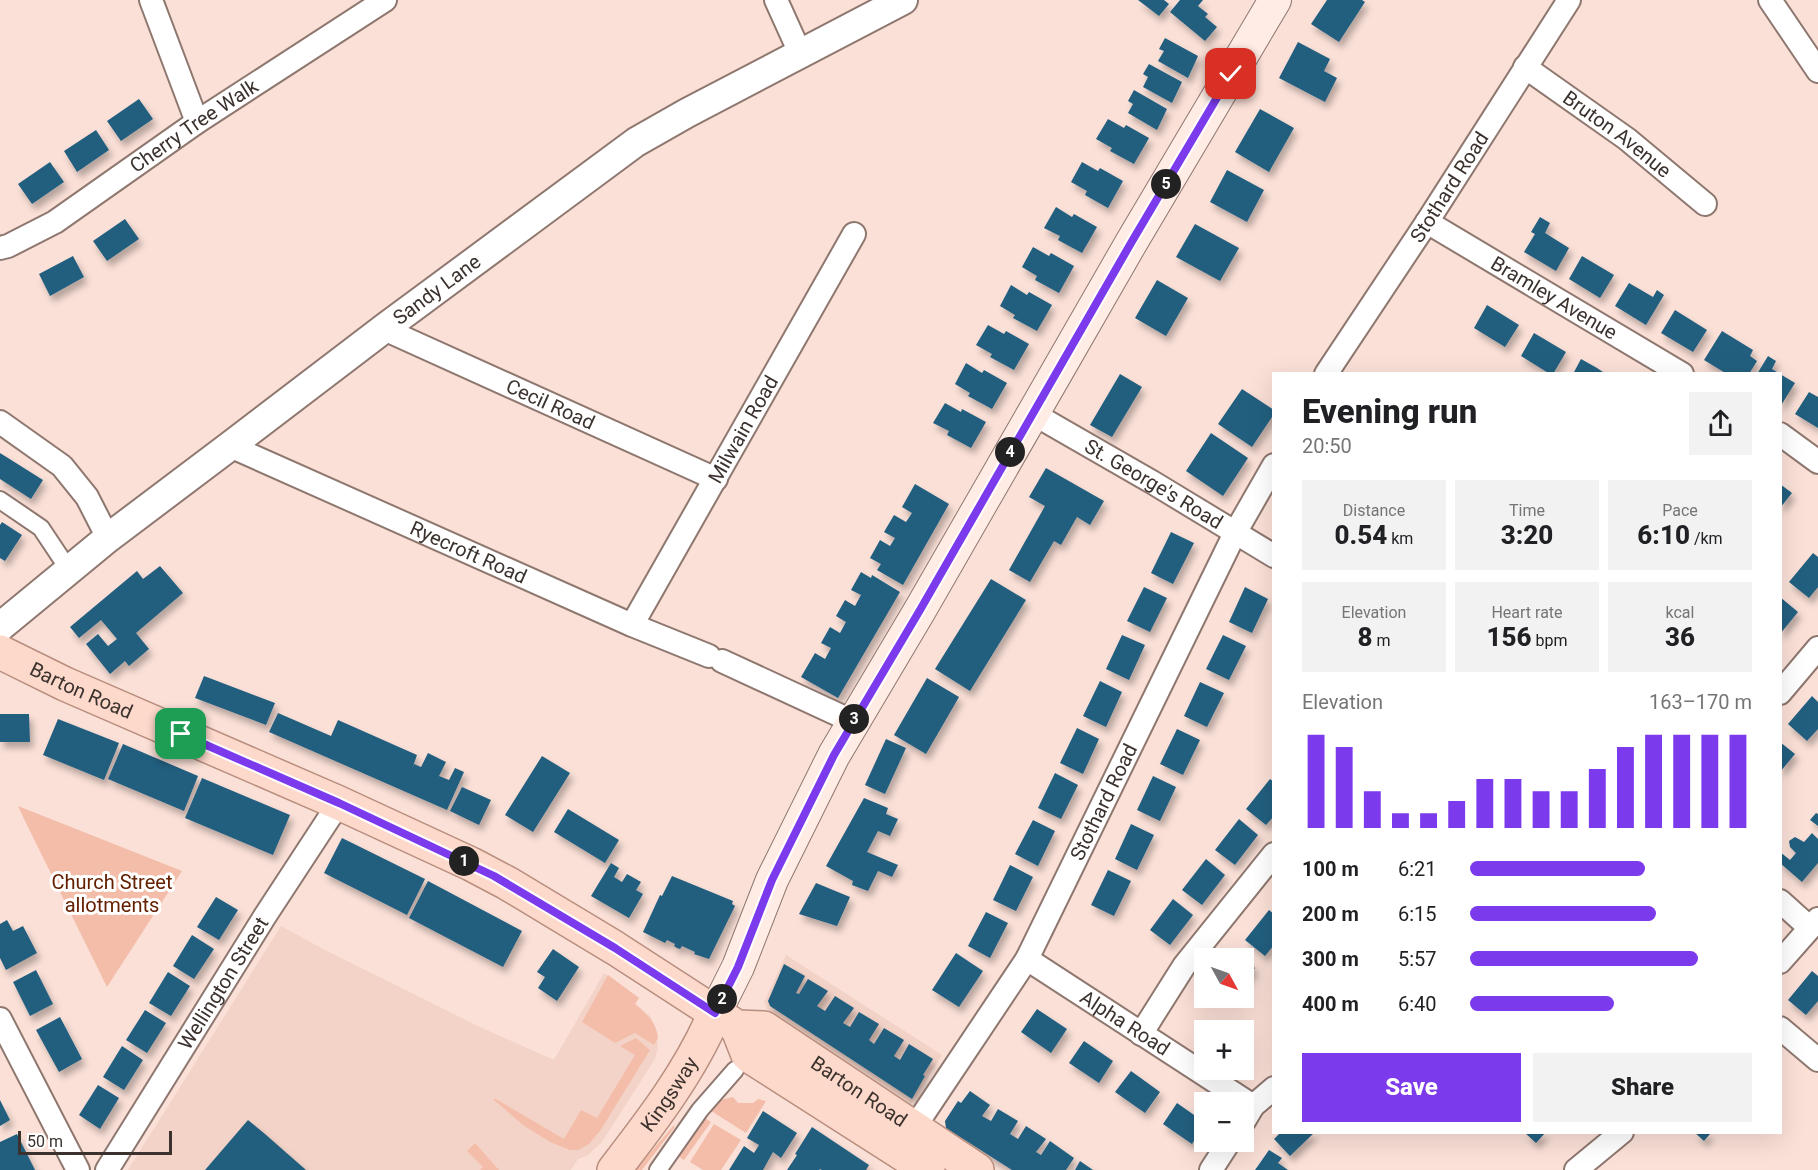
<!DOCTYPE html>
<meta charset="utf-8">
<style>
body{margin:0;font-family:Roboto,sans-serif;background:#f2f2f2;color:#202124;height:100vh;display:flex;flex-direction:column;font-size:22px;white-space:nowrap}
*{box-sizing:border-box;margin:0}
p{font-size:20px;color:#757577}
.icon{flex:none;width:33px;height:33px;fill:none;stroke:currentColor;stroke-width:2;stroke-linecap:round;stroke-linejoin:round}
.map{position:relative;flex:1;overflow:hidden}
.drawer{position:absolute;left:1272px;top:372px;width:510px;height:762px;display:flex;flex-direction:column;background:#fff;border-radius:0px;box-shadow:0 6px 24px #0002}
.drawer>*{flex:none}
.needle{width:39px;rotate:130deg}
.buttons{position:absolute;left:1194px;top:948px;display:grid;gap:12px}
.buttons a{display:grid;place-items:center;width:60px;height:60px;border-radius:0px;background:#fff;box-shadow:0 6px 24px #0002;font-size:30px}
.scale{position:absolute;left:18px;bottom:15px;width:154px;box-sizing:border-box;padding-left:6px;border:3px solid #3b322e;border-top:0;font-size:16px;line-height:21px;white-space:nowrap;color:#3b322e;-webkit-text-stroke:4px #fff;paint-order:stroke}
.pin{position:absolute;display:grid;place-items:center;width:51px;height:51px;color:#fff;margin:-26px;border-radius:12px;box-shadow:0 3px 9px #0006}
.km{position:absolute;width:30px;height:30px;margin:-15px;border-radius:50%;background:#222;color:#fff;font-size:16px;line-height:30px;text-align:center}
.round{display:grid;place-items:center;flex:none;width:63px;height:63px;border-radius:0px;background:#f2f2f2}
.headline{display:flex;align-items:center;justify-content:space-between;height:102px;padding:0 30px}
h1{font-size:33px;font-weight:800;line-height:45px}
.metrics{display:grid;grid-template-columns:repeat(3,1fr);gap:9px;height:102px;padding:6px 30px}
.metrics div{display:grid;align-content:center;border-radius:0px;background:#f2f2f2;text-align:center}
.metrics b{font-size:26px;font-weight:800}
.metrics small{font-size:16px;font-weight:400}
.metrics p{font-size:16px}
.chart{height:168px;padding:12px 30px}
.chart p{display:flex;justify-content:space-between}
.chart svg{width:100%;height:108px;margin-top:6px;stroke:#7c3aed;stroke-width:6}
.primary-button{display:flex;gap:12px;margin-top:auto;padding:12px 30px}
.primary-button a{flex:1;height:69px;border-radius:0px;background:#7c3aed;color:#fff;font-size:24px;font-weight:800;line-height:69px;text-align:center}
.primary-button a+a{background:#f2f2f2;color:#202124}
ul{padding:0 30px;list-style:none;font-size:20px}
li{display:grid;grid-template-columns:96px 72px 1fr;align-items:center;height:45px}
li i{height:15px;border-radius:8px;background:#7c3aed}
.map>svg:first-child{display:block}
</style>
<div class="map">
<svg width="1818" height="1170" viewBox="0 0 1818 1170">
<defs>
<filter id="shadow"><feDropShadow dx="3.5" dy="6" stdDeviation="3" flood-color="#0004"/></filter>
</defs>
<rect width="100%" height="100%" fill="#fae0d7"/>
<path fill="#f3d3c7" d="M281,926L325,950L482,1028L554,1060L604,973L639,998L635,1004L650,1016L656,1028L658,1048L655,1059L602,1142L588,1155L578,1159L571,1170H128Z
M786,955L942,1055L911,1104L767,1009L764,1002Z"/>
<path fill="#f3bda9" d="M18,806L182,871L107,987L25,821Z
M608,975L639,998L635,1004C647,1014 656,1022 658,1038L654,1045L635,1033L615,1043L582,1022Z
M636,1038L650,1050L600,1131L589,1144L578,1150H570L550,1142L523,1125L494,1100V1098L564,1139L581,1110L597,1118L635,1055L620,1046Z
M733,1097L738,1103H753L758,1099L766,1101L746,1133L708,1109L716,1101Z
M702,1116L711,1122L684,1160L675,1154Z
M714,1124L741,1140L721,1170H703L690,1162Z
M674,1125V1128L642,1170H635Z
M475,1143L499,1170H480L483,1167L467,1151Z"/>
<path fill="#225e7f" filter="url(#shadow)" d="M1138,0H1164L1169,4L1159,16Z
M1180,0H1203L1198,6L1208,14L1205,17L1217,27L1205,41L1170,12Z
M1327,0H1362L1365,2L1339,42L1311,24Z
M1165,38L1198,56L1188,78L1158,61L1164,51L1159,49Z
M1298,42L1330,59L1324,71L1337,78L1325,102L1279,78Z
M1149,64L1182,82L1172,103L1143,87L1148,77L1143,74Z
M1134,90L1167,109L1157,130L1128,113L1133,104L1128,101Z
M139,99L153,119L121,141L107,121Z
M1260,109L1294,128L1269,172L1235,152Z
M1108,119L1124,128L1126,125L1149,138L1134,164L1110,151L1112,148L1096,139Z
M96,130L109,150L77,172L64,151Z
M50,162L64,182L32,204L18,184Z
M1082,162L1098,171L1100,168L1123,181L1108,208L1085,195L1087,191L1071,182Z
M1227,170L1264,190L1247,222L1210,202Z
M1056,207L1072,217L1074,214L1097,227L1082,253L1058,240L1060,236L1044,228Z
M1540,217L1550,223L1545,233L1569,248L1556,271L1524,252L1535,234L1531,232Z
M125,219L139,239L107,261L93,241Z
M1195,224L1239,248L1220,281L1176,257Z
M1033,247L1049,256L1051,253L1074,266L1059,293L1035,280L1037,276L1022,267Z
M73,256L84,277L50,296L39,274Z
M1582,256L1614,275L1600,298L1569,279Z
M1157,280L1188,298L1166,336L1135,318Z
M1629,283L1653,297L1657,290L1664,295L1646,325L1615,306Z
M1011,285L1027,295L1029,292L1052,305L1037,331L1013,318L1015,315L1000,306Z
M1487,305L1519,325L1505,347L1474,328Z
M1675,310L1707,330L1693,352L1661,333Z
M988,325L1004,334L1006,331L1029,344L1014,370L990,357L992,354L976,345Z
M1722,331L1753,350L1750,356L1757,361L1749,374H1727L1704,360Z
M1534,333L1566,352L1553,374H1550L1521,356Z
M1768,356L1776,361L1772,369L1780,374H1757Z
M1581,359L1597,368L1606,374H1573Z
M966,363L982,373L984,370L1007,383L992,409L968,396L970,393L955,384Z
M1120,374L1142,387L1112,437L1090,425Z
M1780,374L1795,383L1780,407Z
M1242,389L1274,410V414L1252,447L1218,424Z
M1809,392L1818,397V428L1795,414Z
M945,403L961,412L962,409L986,422L971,448L947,435L949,431L933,423Z
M1211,433L1248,458L1223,496L1186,471Z
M0,453L43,480L31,499L0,479Z
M1046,468L1104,501L1090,525L1077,517L1061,545L1054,541L1030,582L1009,570L1045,506L1029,497Z
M915,484L949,504L903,585L877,570L881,564L870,558L880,540L890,546L895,538L884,532L894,515L906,522L912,513L902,507Z
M1780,484L1792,493L1780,508Z
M2,522L22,535L5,561L0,558V525Z
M1171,532L1194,543L1173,584L1151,573Z
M1813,553L1818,557V587L1809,598L1789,582Z
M160,566L183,593L136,633L149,649L129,666L125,661L110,674L86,644L98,634L108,646L117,639L101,620L79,638L70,627L137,571L143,579Z
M861,572L871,578L872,575L900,592L838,698L801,677L815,653L825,659L831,648L821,643L830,627L840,633L846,622L836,616L845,600L855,606L861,595L851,590Z
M991,579L1026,600L970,691L935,669Z
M1144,587L1167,598L1150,632L1127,621Z
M1245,587L1268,599L1252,633L1229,622Z
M1780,597L1798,612L1780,634Z
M1122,635L1145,645L1129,680L1106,669Z
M1223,635L1246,646L1229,680L1206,669Z
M204,676L275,703L266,725L195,698Z
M927,678L959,697L926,754L894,735Z
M1100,681L1122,692L1106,727L1083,716Z
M1200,682L1224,693L1207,727L1184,716Z
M1812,696L1818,702V729L1807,741L1788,724Z
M278,713L331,736L338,720L417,755L411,772L414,764L421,767L428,753L446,762L439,776L449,780L455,768L464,772L447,810L269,732Z
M0,714H29L30,742H0Z
M58,719L119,743L104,780L43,755Z
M1077,728L1099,739L1083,774L1060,763Z
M1177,729L1200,740L1183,775L1160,764Z
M886,739L906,748L885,794L865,785Z
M1780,742L1795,754L1780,772Z
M123,744L198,776L184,811L108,779Z
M542,756L570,773L533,832L505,815Z
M1055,773L1078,785L1061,819L1038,808Z
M1153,776L1176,787L1160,821L1137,810Z
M202,778L290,815L273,855L185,818Z
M1270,779L1274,782V816L1266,825L1246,809Z
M462,787L491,800L479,825L450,811Z
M864,798L888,808L886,814L898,819L890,836L878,831L867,852L898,865L892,877L878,871L868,891L852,885L853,881L826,866Z
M568,809L619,840L605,863L554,832Z
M1816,813L1818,814V826L1810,820Z
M1239,819L1258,835L1235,865L1215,850Z
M1033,820L1055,831L1038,866L1015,854Z
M1131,824L1154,835L1137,870L1115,859Z
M1812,833L1818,839V863L1802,882L1780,863V852L1790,860L1796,853L1790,847L1789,841L1795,837L1804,842Z
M342,838L425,879L407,915L324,873Z
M1206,859L1225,875L1202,905L1182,890Z
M611,863L619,868L614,877L622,882L627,874L641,882L636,890L643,894L629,918L591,896Z
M1010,865L1033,877L1016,911L993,900Z
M1108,870L1131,881L1114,916L1091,905Z
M672,876L733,901L732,904L735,906L709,959L694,954L695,952L682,946L680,949L677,948L674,946L675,944L667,940L665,943L643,932L660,895L662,896Z
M428,881L522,931L503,967L409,918Z
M816,883L850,897L837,926L799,914Z
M216,897L238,910L219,940L197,927Z
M1173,899L1193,915L1170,945L1150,930Z
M1269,910L1274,914V945L1265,956L1245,940Z
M986,912L1008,923L990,958L968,946Z
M7,920L13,931L23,926L37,953L6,970L0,958V924Z
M192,935L214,949L194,979L173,966Z
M553,949L579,967L557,1001L538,988L545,977L537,972Z
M1235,952L1255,968L1244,982V958H1230Z
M956,953L983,971L959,1007L932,990Z
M784,964L805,976L796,993L799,994L808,979L828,991L817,1006L825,1011L835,996L854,1008L843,1023L850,1027L859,1012L879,1024L869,1040L874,1044L884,1028L904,1040L894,1056L900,1060L909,1044L933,1059L923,1075L925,1076L912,1099L770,1006L768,1001Z
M36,970L53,1004L30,1016L13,982Z
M1812,971L1818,976V1001L1806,1015L1788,1000Z
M168,972L190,986L171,1016L149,1003Z
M1037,1009L1067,1029L1051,1053L1021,1032Z
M145,1010L166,1023L147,1053L126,1040Z
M60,1017L82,1059L59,1072L36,1030Z
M1084,1041L1113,1061L1099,1083L1069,1063Z
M122,1046L143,1060L124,1090L103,1077Z
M1131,1071L1160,1092L1145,1113L1115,1092Z
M98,1085L119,1098L100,1129L79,1115Z
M970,1091L990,1105L982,1116L991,1121L998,1109L1018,1121L1010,1134L1018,1139L1026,1126L1046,1139L1036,1152L1041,1155L1050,1141L1074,1158L1066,1170H1012L946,1128L945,1121L958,1101L961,1103Z
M0,1100L10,1120L0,1126Z
M1177,1103L1204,1122V1125L1192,1144L1163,1124Z
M763,1111L797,1133L781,1158L773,1152L763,1170H729L744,1146L754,1153L759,1145L747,1138Z
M248,1120L265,1134L306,1170H205Z
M812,1127L869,1165L866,1170H822L820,1169L819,1170H787L797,1155L795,1154Z
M1281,1132H1315L1290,1156L1274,1139Z
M1524,1132H1546L1536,1143Z
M1694,1132H1708L1710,1134L1704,1141Z
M17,1134L35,1170H0V1142Z
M1269,1150L1282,1158L1278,1163L1288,1170H1255Z
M1080,1161L1093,1170H1075Z"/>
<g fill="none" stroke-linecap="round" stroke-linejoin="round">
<defs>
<path id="pedestrian" d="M0,500L41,528L69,570
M658,1170L700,1110L735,1070"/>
<g id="minor">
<path d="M151,0L197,122"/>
<path d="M776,0L800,53"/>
<path d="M1770,0L1818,71"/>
<path id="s1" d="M1525,67L1627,139L1705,204"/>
<path id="s2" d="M1427,222L1682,374"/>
<path id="s3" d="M0,248L8,246L55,222L197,122L385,0"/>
<path id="s4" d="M386,327L395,334L716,479"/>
<path id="s5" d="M1326,374L1427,222L1569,0"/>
<path id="s6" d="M1032,413L1152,482L1274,556"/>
<path d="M0,422L62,466L87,497L108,538"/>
<path d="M1780,434L1818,462"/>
<path id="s7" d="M230,446L632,625L709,656"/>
<path id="s8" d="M632,625L854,234"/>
<path d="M722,661L841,716L851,723"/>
<path d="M1780,693L1818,648"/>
<path d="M1780,901L1810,928"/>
<path id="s9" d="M1027,959L1253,1106"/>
<path d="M1780,962L1818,919"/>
<path d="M0,1019L78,1170"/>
<path d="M1780,1028L1818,1060"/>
<path d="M1141,1034L1184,966L1274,854"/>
<path d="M1244,1121L1253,1106L1274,1088"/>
<path id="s10" d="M914,1128L1027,959L1235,533L1274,465"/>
<path id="s11" d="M107,1170L265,916L339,803"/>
<path d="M1211,1170L1229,1142"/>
<path d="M1576,1170L1622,1132"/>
</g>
<g id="tertiary">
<path id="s12" d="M0,627L108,538L230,446L386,327L636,142L687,113L903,0"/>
</g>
<path id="secondary" d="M715,1013L738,967L772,880L834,755L920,610L1131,243L1275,0"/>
<g id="primary">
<path id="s13" d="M0,652L65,684L339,803L471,864L507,883L615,948L737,1027L764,1028L977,1170"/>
<path d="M737,1027L748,1055L928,1170"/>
<path id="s14" d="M614,1170C652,1121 691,1070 715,1013"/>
</g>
</defs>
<use href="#pedestrian" stroke="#8e776f" stroke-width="20"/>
<use href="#minor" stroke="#8e776f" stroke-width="26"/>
<use href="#tertiary" stroke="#8e776f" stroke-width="32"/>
<use href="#secondary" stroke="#8e776f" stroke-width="34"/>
<use href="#primary" stroke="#b88e7e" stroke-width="36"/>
<use href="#pedestrian" stroke="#fff" stroke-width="16"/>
<use href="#minor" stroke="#fff" stroke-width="22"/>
<use href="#tertiary" stroke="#fff" stroke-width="28"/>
<use href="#secondary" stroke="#feece5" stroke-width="32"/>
<use href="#primary" stroke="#fdd9cb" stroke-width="33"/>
</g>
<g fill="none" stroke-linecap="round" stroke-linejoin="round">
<defs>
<path id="route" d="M181,734L339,803L494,876L615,948L715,1013L738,967L772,880L834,755L920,610L1131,243L1231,74"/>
</defs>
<use href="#route" stroke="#fff" stroke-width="12"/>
<use href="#route" stroke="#7c3aed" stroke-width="8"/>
</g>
<g text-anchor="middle" stroke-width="6" stroke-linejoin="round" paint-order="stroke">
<g font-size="20" fill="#3b322e" stroke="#fff">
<text dy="7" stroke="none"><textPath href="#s3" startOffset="230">Cherry Tree Walk</textPath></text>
<text dy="7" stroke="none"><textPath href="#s1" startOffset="114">Bruton Avenue</textPath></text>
<text dy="7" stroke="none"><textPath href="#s5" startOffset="224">Stothard Road</textPath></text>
<text dy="7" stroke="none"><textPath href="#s12" startOffset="552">Sandy Lane</textPath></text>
<text dy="7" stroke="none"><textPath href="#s2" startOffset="148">Bramley Avenue</textPath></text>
<text dy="7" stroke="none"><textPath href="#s4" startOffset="182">Cecil Road</textPath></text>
<text dy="7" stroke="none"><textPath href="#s8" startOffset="225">Milwain Road</textPath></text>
<text dy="7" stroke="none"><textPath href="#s6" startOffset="141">St. George's Road</textPath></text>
<text dy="7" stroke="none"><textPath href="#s7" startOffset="261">Ryecroft Road</textPath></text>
<text dy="7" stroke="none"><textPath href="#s13" startOffset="90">Barton Road</textPath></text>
<text dy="7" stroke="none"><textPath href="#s10" startOffset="378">Stothard Road</textPath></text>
<text dy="7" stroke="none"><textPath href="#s11" startOffset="220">Wellington Street</textPath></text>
<text dy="7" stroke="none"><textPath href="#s9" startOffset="117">Alpha Road</textPath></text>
<text dy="7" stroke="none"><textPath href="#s13" startOffset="970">Barton Road</textPath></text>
<text dy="7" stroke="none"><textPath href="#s14" startOffset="94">Kingsway</textPath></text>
</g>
<g font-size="20" fill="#642000" stroke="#fff">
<text x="112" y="889">Church Street<tspan x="112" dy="23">allotments</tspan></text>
</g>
</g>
</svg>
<div class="buttons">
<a><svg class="needle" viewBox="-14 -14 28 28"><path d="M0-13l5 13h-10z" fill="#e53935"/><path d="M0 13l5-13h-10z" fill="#757577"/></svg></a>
<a>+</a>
<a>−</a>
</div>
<div class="scale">50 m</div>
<div class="pin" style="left:181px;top:734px;background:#1e9e55"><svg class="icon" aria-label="arrive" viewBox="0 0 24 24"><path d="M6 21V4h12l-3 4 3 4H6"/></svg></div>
<div class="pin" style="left:1231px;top:74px;background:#d93025"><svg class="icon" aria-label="check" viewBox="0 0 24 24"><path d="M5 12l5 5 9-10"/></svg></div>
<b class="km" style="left:464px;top:861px">1</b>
<b class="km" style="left:722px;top:999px">2</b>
<b class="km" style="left:854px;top:719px">3</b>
<b class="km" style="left:1010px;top:452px">4</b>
<b class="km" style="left:1166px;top:184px">5</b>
<section class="drawer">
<div class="headline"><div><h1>Evening run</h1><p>20:50</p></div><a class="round"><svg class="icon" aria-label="share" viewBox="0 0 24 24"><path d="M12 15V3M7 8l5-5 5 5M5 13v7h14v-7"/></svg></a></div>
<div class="metrics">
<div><p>Distance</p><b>0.54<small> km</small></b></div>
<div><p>Time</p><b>3:20</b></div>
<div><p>Pace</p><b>6:10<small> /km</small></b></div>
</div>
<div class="metrics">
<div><p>Elevation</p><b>8<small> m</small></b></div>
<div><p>Heart rate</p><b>156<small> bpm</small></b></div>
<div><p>kcal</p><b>36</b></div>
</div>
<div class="chart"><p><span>Elevation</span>163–170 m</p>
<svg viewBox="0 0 160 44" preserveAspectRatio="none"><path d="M5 44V6M15 44V11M25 44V29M35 44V38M45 44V38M55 44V33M65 44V24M75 44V24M85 44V29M95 44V29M105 44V20M115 44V11M125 44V6M135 44V6M145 44V6M155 44V6"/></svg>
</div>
<ul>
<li><b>100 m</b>6:21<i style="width:62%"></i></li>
<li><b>200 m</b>6:15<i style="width:66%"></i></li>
<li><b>300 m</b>5:57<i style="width:81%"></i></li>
<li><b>400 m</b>6:40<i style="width:51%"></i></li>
</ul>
<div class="primary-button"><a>Save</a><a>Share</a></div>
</section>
</div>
